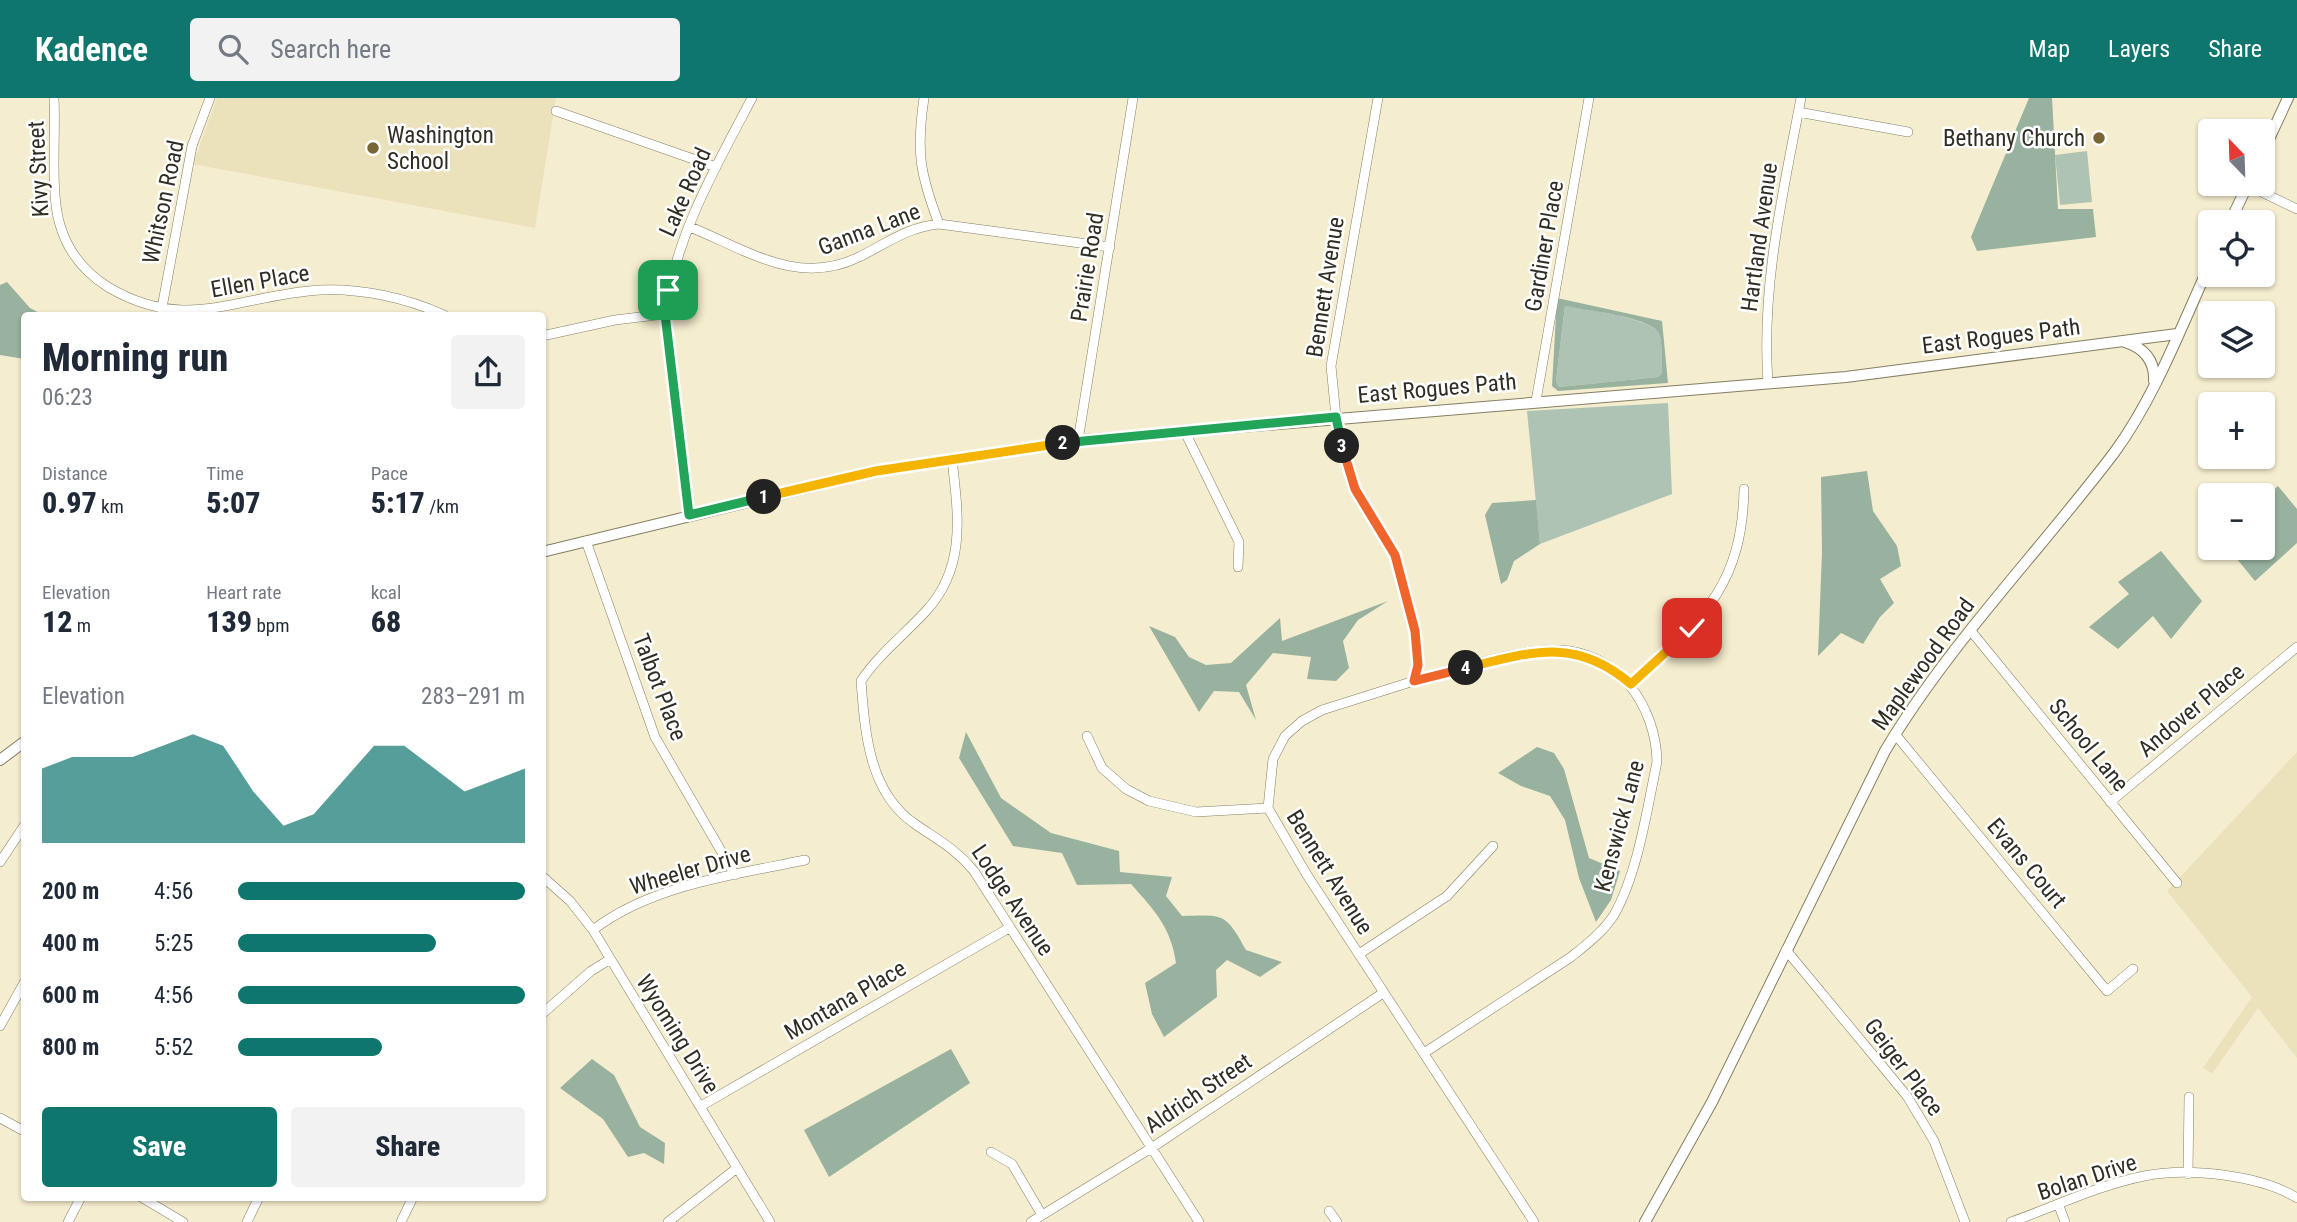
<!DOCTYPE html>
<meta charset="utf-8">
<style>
body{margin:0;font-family:"Roboto Condensed",sans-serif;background:#f2f2f3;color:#1f2937;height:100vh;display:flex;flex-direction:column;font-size:26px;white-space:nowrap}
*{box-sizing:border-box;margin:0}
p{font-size:23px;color:#747a83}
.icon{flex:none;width:38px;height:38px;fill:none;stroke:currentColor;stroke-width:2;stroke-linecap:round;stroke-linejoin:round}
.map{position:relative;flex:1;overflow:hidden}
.drawer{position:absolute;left:21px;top:214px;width:525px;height:889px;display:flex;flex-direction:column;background:#fff;border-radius:7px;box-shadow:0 2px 5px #0004}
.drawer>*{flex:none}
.needle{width:46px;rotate:337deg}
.fabs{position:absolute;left:2198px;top:21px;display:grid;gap:14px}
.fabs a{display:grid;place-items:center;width:77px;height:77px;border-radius:7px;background:#fff;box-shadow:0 2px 5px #0004;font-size:35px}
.pin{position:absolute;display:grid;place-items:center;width:60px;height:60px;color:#fff;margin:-30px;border-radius:14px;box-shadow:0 4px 10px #0006}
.km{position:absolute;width:35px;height:35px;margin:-18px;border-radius:50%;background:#222;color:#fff;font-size:19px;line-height:35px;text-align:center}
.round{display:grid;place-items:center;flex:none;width:74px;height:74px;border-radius:7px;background:#f2f2f3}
.head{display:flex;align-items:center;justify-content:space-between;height:119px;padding:0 21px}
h1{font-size:38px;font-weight:800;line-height:52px}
.metrics{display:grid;grid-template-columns:repeat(3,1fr);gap:10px;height:119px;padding:7px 21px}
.metrics div{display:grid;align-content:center}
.metrics b{font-size:30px;font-weight:800}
.metrics small{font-size:19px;font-weight:400}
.metrics p{font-size:19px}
.chart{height:196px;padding:14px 21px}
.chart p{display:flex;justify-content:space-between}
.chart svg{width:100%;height:126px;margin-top:7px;fill:#0f766e;opacity:.7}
.primary-button{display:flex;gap:14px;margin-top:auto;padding:14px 21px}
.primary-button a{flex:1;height:80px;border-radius:7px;background:#0f766e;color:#fff;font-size:28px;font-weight:800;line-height:80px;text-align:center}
.primary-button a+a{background:#f2f2f3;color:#1f2937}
ul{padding:0 21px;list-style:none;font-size:23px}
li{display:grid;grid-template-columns:112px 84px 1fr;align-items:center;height:52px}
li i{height:18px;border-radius:9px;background:#0f766e}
header{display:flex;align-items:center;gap:42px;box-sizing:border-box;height:98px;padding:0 35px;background:#0f766e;color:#fff}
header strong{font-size:33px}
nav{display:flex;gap:38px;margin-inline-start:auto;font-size:24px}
.search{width:490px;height:63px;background:#f2f2f3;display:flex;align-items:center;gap:18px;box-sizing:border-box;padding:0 24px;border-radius:7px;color:#747a83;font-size:26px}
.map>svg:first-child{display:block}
</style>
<header>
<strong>Kadence</strong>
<div class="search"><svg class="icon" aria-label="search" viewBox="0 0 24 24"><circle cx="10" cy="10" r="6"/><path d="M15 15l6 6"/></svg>Search here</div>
<nav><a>Map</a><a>Layers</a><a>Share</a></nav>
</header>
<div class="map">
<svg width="2297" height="1124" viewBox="0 0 2297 1124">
<rect width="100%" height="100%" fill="#f5edcf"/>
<path fill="#ebe2bc" d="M217,0H556L535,130L193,66Z
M2297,654V960L2258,910L2212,976L2203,970L2252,899L2167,793Z"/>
<path fill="#aec3b4" d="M2087,53L2092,104L2060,107L2055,57Z
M1565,208C1583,211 1653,220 1659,236C1663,246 1661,264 1662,275L1658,279L1559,289L1556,283Z
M1668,305L1672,396L1540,446L1527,313Z"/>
<path fill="#98b29f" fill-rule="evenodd" d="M2029,0H2052L2058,111H2093L2096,139L1977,153L1971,139Z
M7,184L30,210L43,217H24V261L0,257V187Z
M1557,200L1662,223L1668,285L1558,293L1552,288ZM1565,208C1583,212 1653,219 1659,236C1663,246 1661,264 1662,275L1658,279L1559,289L1556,283Z
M1867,373L1873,413L1897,448L1901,468L1880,481L1894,505L1880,519L1863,546L1841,535L1818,558L1822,454L1821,379Z
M2278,388L2297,411V445L2255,483L2228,450H2263V401Z
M1536,402L1540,446L1514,463L1507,482L1501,486L1485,417L1492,405Z
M2161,453L2202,503L2171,541L2153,518L2118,551L2089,529L2129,496L2118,484Z
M1388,503L1358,522L1343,543L1349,570L1336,583L1307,581L1311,559L1273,555L1246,587L1256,622L1239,594L1214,593L1199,614L1149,528L1175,539L1189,559L1206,567L1231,565L1280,520L1282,543Z
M966,634L1001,700L1051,735L1119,753L1120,774L1172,779L1166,798L1182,818C1224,817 1225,814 1246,852L1282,864L1260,879L1227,862L1216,872L1217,899L1164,939L1152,916L1145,885L1176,865C1171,829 1154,812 1131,786L1077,787L1062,755L1013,748L959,660Z
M1537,649L1554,655L1564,671L1589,760L1620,773L1611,802L1596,824L1579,780L1565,722L1550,698L1521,688L1498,675Z
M951,951L970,985L829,1079L804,1032Z
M592,961L614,977L640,1029L665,1045L664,1066L644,1055L628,1059L603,1021L560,990Z"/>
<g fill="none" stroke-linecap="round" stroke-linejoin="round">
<defs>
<path id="minor" d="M54,0C56,37 50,95 60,127C68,154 84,174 108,189C187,236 238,197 320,192C361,190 407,200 444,217
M924,0C916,54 920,76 939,126
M1378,0L1331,268L1337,329L1355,391L1395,457L1415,533L1417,567L1414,583L1322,612L1302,623L1285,638L1273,661L1268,710L1307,777L1534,1124
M556,13L716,69
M1798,14L1908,34
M2247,87L2297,111
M690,129C747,152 798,189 859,159C887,145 908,129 939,126L1110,149
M161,215L192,48L210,0
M542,238L615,222L665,216
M1768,285C1761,188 1783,95 1801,0
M1536,303L1589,0
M1184,332L1239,444L1238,469
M1078,343L1133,0
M952,361C958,415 967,469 926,513C904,537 879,556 861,583C865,635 869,695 915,726C938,742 956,751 974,773L1199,1124
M689,417L665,216C675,139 716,68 752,0
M586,443L655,639L735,777
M1971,533L2177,785
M1414,583C1460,572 1510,552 1557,552C1618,553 1656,608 1657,664C1647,711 1638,775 1614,817C1603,834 1586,847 1571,859L1424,955
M1631,586C1699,523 1742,492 1744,391
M1895,636L2107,893L2133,871
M1087,638L1102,670L1126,691L1149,703L1196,714L1268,710
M2110,704L2297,549
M0,764L24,728
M542,778L570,803L593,832L770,1124
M593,832C651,787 734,777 805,762
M1786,852L1907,998L1934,1043L1965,1124
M1359,856L1447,798L1493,748
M542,916L591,873L609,862
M0,928L24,885
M701,1008L1009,830
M0,1020L24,1033
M991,1054L1012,1066L1042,1117
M2188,1076L2189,999
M141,1099L183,1124
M2059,1108L2065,1124
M1329,1113L1337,1124
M68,1124L81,1099
M247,1124L259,1099
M401,1124L413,1099
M668,1124L737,1070
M1031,1124L1153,1049L1383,895
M2011,1124C2054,1109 2099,1087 2144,1078C2188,1069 2260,1077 2297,1100"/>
<path id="tertiary" d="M2263,54L2288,0
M2230,124L2248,86
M2125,244C2144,250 2155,262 2154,283
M542,454L876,373L1072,343L1846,279L2177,236
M0,662L24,644
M1645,1124L1712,1004L1885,653C1949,546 2038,455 2114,355C2155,299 2181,229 2210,166"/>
</defs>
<use href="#minor" stroke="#847e62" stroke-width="10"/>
<use href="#tertiary" stroke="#847e62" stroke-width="12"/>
<use href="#minor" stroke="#fff" stroke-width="9"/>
<use href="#tertiary" stroke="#fff" stroke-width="10"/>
</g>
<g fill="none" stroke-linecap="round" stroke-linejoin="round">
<defs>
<path id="split-1" d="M668,192L665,216L689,417L764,399"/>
<path id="split-2" d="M764,399L876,373L1063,345"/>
<path id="split-3" d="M1063,345L1336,319L1342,348"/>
<path id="split-4" d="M1342,348L1355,391L1395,457L1415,533L1418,567L1414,583L1466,570"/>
<path id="split-5" d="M1466,570C1531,554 1575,538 1631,586L1692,530"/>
</defs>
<use href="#split-1" stroke="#fff" stroke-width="14"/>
<use href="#split-2" stroke="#fff" stroke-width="14"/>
<use href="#split-3" stroke="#fff" stroke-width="14"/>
<use href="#split-4" stroke="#fff" stroke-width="14"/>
<use href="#split-5" stroke="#fff" stroke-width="14"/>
<use href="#split-1" stroke="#22a559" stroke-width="9"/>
<use href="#split-2" stroke="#f5b400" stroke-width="9"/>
<use href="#split-3" stroke="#22a559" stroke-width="9"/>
<use href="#split-4" stroke="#f0652b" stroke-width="9"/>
<use href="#split-5" stroke="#f5b400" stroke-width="9"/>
</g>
<g fill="#7a6535" stroke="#fff" stroke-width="2.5">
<circle cx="2099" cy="40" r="7"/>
<circle cx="373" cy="50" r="7"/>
</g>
<g text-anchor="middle" stroke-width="5" stroke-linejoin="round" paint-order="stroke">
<g font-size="23" fill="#302d22" stroke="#fff" text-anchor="start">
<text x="387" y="45">Washington<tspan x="387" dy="26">School</tspan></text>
<text x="2085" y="48" text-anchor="end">Bethany Church</text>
</g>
<g font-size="23" fill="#302d22" stroke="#fff">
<text transform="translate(38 71) rotate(-93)" y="8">Kivy Street</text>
<text transform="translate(685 94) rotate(-66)" y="8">Lake Road</text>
<text transform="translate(163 104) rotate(-78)" y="8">Whitson Road</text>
<text transform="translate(869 131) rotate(-21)" y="8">Ganna Lane</text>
<text transform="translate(1759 139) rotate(-82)" y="8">Hartland Avenue</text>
<text transform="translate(1544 148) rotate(-80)" y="8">Gardiner Place</text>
<text transform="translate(1087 169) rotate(-81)" y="8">Prairie Road</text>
<text transform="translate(260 183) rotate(-10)" y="8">Ellen Place</text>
<text transform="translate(1325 189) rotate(-81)" y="8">Bennett Avenue</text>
<text transform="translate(2001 238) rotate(-7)" y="8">East Rogues Path</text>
<text transform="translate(1437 290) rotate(-5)" y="8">East Rogues Path</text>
<text transform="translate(1923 566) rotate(-54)" y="8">Maplewood Road</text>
<text transform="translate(660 589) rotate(69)" y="8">Talbot Place</text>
<text transform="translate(2191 612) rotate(-40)" y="8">Andover Place</text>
<text transform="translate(2089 647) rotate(51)" y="8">School Lane</text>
<text transform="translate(1619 728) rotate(-75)" y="8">Kenswick Lane</text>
<text transform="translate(2027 765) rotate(50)" y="8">Evans Court</text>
<text transform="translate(690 772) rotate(-16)" y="8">Wheeler Drive</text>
<text transform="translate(1330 774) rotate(58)" y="8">Bennett Avenue</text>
<text transform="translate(1013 802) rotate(56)" y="8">Lodge Avenue</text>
<text transform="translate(845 902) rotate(-30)" y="8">Montana Place</text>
<text transform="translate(678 936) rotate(58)" y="8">Wyoming Drive</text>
<text transform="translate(1904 969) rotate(53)" y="8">Geiger Place</text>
<text transform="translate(1198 995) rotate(-34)" y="8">Aldrich Street</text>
<text transform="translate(2087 1079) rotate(-18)" y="8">Bolan Drive</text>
</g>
</g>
</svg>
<div class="fabs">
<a><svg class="needle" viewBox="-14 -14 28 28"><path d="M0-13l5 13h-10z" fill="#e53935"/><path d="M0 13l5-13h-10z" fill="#747a83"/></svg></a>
<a><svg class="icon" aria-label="locate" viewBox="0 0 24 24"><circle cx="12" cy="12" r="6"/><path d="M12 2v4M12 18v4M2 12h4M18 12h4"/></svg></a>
<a><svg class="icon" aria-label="layers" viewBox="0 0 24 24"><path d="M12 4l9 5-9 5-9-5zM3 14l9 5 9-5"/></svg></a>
<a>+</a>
<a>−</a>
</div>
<div class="pin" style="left:668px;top:192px;background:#1e9e55"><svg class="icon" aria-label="arrive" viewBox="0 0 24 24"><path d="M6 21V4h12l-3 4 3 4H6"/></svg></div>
<div class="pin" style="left:1692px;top:530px;background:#d93025"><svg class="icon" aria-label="check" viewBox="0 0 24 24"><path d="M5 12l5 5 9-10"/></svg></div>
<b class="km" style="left:764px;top:399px">1</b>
<b class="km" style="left:1063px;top:345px">2</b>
<b class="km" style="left:1342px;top:348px">3</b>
<b class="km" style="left:1466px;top:570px">4</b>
<section class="drawer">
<div class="head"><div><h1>Morning run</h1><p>06:23</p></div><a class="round"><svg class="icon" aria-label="share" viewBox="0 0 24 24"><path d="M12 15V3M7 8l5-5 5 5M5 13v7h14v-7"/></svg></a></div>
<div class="metrics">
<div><p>Distance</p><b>0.97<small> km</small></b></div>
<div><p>Time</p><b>5:07</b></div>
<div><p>Pace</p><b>5:17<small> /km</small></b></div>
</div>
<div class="metrics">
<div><p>Elevation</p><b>12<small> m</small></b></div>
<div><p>Heart rate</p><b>139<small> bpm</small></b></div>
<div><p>kcal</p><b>68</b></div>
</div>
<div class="chart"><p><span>Elevation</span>283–291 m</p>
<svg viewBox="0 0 160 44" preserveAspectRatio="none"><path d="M0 44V18L10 14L20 14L30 14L40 10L50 6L60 10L70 26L80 38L90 34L100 22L110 10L120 10L130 18L140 26L150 22L160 18V44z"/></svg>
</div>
<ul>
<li><b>200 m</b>4:56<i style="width:100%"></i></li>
<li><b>400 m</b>5:25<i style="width:69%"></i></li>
<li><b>600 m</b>4:56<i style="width:100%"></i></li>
<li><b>800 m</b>5:52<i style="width:50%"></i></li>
</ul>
<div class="primary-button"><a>Save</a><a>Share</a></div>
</section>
</div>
